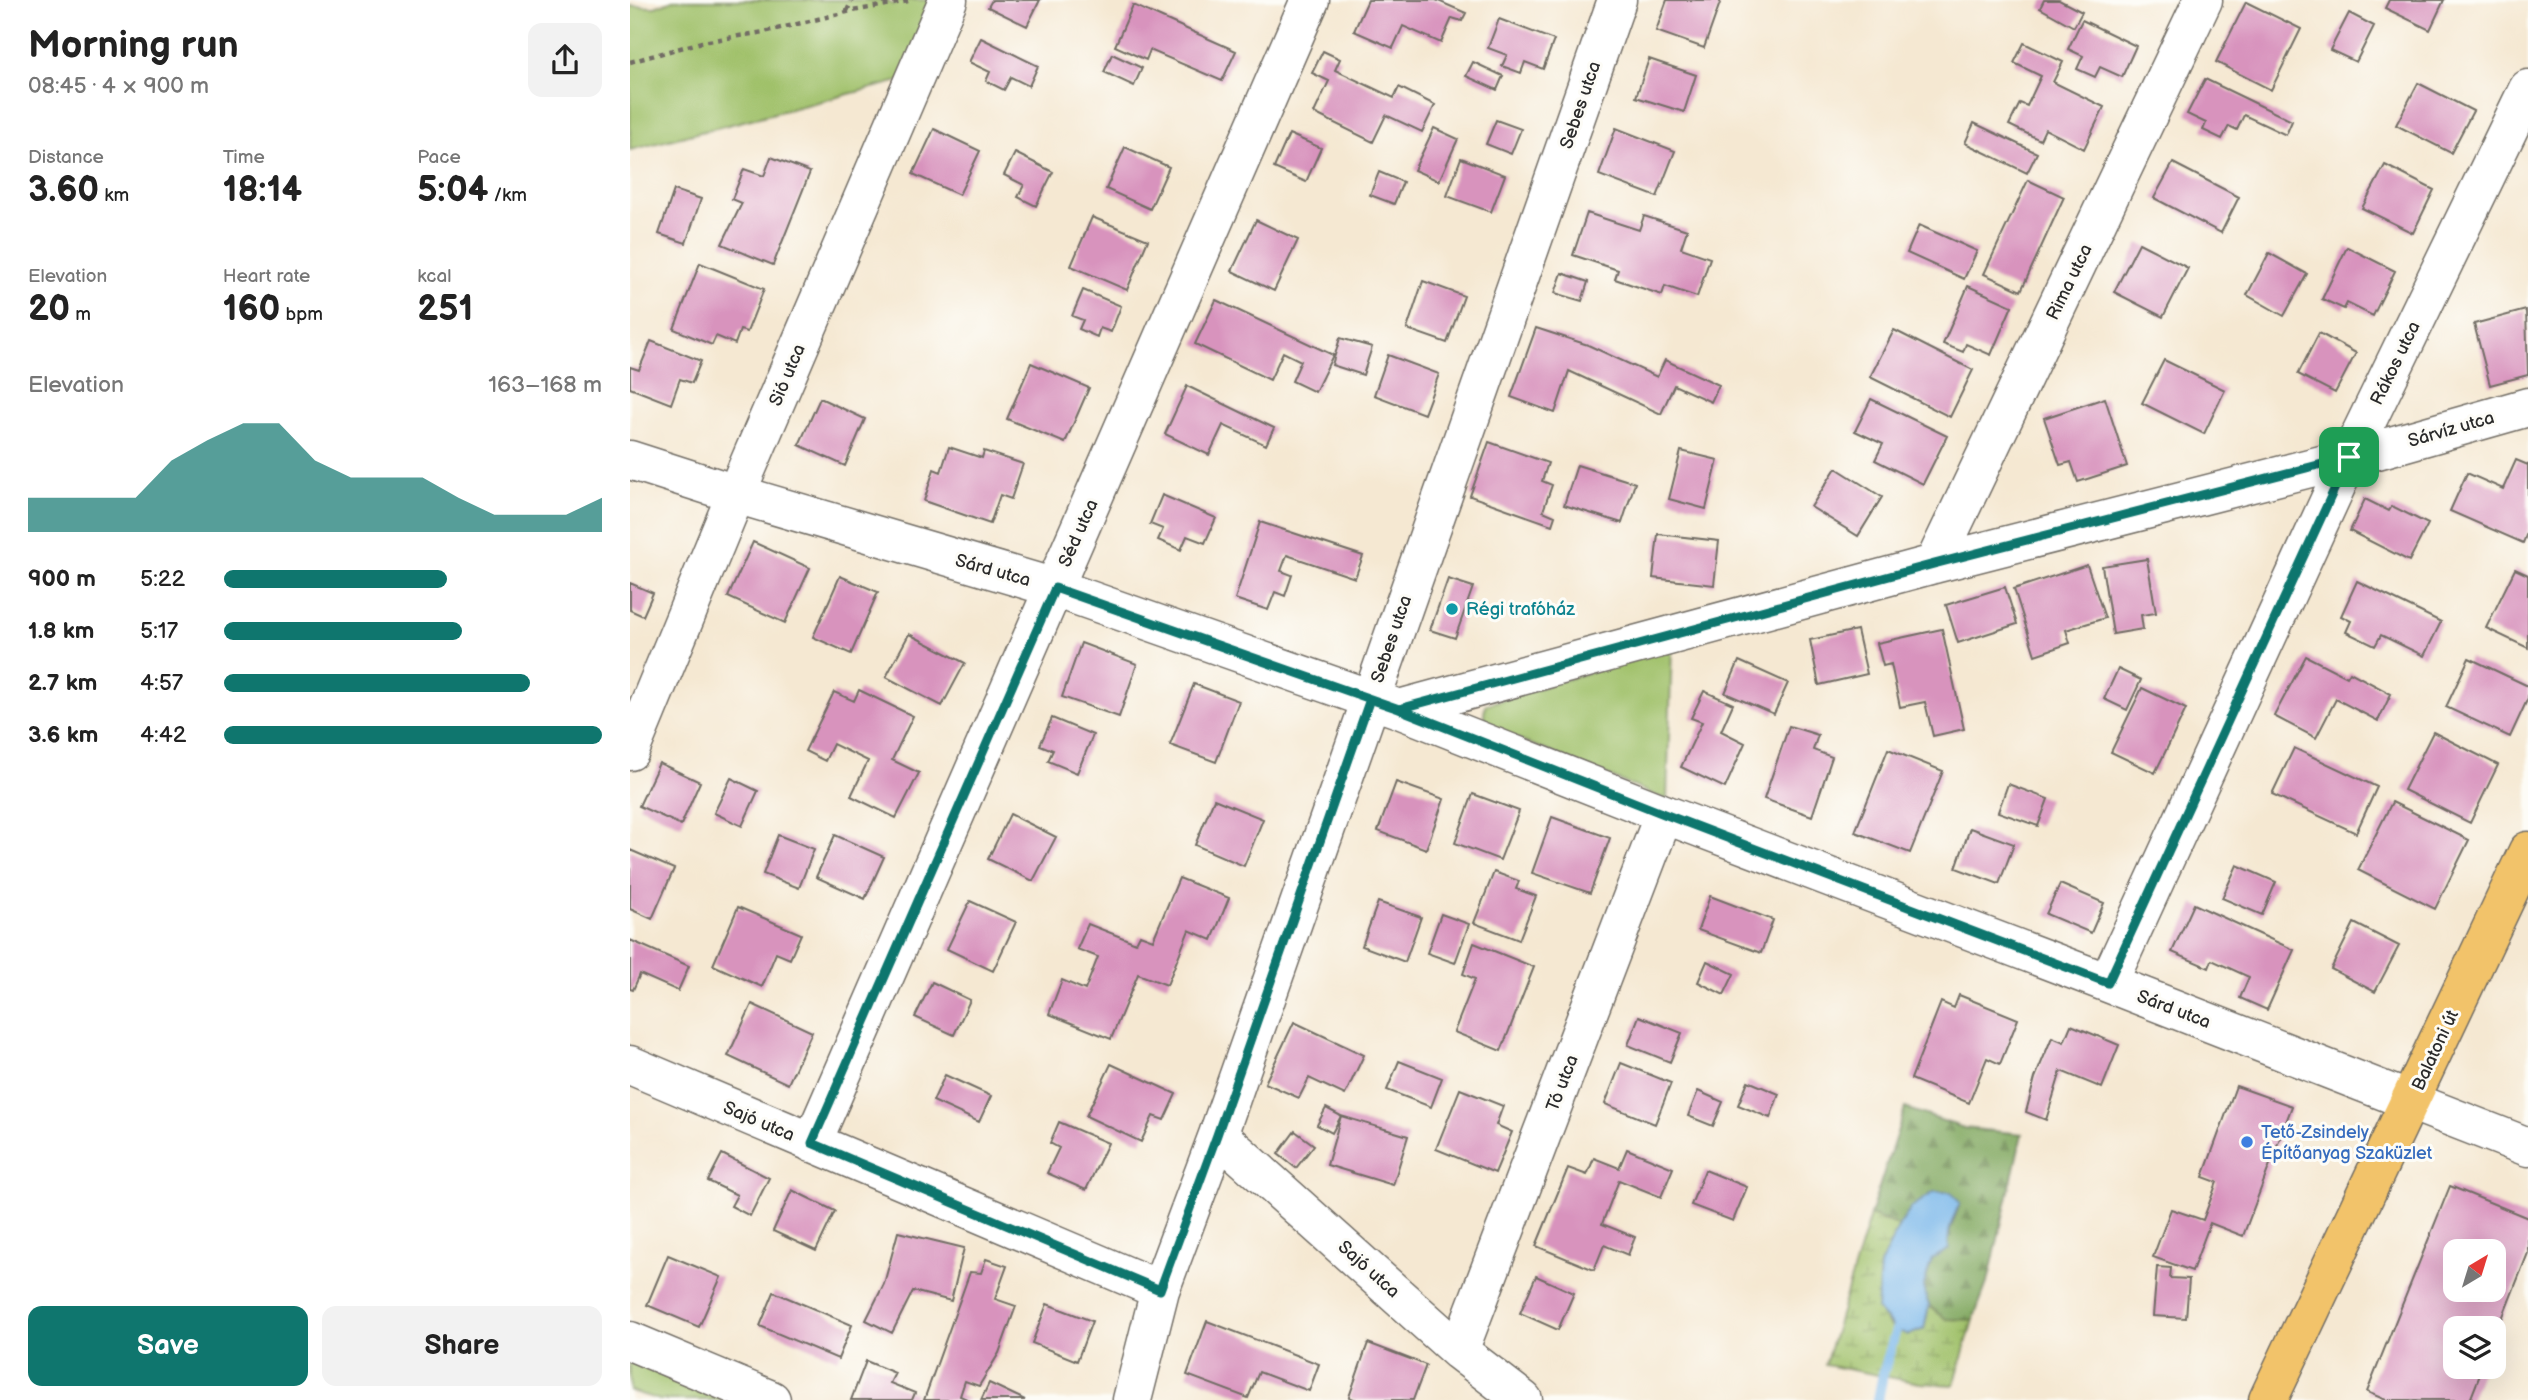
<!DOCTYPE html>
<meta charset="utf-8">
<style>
body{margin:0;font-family:"Balsamiq Sans",sans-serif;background:#f2f2f2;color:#222;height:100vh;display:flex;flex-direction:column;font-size:26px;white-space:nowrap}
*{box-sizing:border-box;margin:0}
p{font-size:23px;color:#767676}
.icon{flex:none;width:38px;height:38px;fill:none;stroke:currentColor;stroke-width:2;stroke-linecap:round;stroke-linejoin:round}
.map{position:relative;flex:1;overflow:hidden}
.drawer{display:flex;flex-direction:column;background:#fff;width:630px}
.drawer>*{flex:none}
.needle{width:46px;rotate:38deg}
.fabs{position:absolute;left:1813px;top:1239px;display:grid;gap:14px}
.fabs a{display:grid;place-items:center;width:63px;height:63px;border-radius:14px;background:#fff;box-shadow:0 7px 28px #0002;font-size:35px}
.pin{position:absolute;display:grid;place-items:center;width:60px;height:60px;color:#fff;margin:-30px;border-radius:14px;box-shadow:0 4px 10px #0006}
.round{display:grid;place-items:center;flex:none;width:74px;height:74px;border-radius:14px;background:#f2f2f2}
.summary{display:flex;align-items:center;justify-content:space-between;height:119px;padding:0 28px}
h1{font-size:38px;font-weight:700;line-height:52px}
.metrics{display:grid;grid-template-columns:repeat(3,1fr);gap:10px;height:119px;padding:7px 28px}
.metrics div{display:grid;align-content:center}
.metrics b{font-size:35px;font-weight:700}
.metrics small{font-size:19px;font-weight:400}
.metrics p{font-size:19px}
.chart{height:196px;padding:14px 28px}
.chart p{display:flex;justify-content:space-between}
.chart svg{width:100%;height:126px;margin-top:7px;fill:#0f766e;opacity:.7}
.primary-button{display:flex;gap:14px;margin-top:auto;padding:14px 28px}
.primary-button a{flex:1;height:80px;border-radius:14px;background:#0f766e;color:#fff;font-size:28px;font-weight:700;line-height:80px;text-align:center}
.primary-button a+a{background:#f2f2f2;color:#222}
ul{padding:0 28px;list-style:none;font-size:23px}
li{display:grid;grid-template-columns:112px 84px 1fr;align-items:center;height:52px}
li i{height:18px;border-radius:9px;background:#0f766e}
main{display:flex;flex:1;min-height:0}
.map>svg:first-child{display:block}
</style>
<main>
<section class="drawer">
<div class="summary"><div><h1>Morning run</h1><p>08:45 · 4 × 900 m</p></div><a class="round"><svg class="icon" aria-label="share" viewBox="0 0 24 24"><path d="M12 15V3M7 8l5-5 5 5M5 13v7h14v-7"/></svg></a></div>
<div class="metrics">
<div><p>Distance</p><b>3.60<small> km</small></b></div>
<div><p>Time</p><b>18:14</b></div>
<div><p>Pace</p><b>5:04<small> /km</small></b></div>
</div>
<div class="metrics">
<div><p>Elevation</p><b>20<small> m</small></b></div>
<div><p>Heart rate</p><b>160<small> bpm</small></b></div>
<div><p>kcal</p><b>251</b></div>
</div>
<div class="chart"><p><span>Elevation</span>163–168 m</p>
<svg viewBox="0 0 160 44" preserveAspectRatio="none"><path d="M0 44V32L10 32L20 32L30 32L40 19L50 12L60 6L70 6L80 19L90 25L100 25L110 25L120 32L130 38L140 38L150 38L160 32V44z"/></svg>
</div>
<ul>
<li><b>900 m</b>5:22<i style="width:59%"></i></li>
<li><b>1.8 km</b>5:17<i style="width:63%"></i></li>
<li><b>2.7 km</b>4:57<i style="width:81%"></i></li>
<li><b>3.6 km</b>4:42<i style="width:100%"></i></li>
</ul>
<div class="primary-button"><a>Save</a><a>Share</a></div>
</section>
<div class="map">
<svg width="1898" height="1400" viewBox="0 0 1898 1400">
<defs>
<pattern id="forest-firs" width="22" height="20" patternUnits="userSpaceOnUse" patternTransform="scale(1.75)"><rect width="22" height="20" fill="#80a75e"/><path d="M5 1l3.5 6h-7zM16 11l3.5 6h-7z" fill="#69884e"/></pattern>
<pattern id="wetland-marsh" width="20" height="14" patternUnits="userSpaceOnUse" patternTransform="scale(1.75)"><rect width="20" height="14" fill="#a0c16a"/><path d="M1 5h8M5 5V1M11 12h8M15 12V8" fill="none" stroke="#839d57"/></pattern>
</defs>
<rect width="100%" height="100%" fill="#fdfcf7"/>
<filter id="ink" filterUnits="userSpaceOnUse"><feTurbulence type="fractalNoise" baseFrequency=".0143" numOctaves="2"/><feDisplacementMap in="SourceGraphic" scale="14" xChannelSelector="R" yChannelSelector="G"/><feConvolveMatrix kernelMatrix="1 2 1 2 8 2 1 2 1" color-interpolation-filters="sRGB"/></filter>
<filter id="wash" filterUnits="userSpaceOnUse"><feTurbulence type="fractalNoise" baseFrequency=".00686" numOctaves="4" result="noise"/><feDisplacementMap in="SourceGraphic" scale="28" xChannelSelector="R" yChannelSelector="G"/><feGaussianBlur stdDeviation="1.57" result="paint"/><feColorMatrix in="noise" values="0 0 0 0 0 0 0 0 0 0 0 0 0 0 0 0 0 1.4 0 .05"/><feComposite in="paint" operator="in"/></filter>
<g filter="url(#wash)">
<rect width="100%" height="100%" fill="#f5e8d2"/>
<path fill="#a0c16a" stroke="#66764a" stroke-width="2" d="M43,0H256L263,5L267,0H309L270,81L0,150V6L25,7Z
M1042,646L1037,800L859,727L854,716L855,705Z
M0,1359L99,1400H30L0,1391Z"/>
<path fill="url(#forest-firs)" stroke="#566944" stroke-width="2" d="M1275,1108L1334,1128L1392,1134L1359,1278L1343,1320L1316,1319L1299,1306L1293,1288L1302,1259L1317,1239L1330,1203L1282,1207L1269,1226L1240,1215Z"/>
<path fill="url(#wetland-marsh)" stroke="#66764a" stroke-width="2" d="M1240,1215L1269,1226L1250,1265L1256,1322L1266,1330L1279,1335L1294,1329L1299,1306L1316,1319L1343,1320L1324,1385L1290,1383L1195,1365Z"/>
<path fill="#77b6ea" stroke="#51708a" stroke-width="2" d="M1304,1192H1321L1330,1203C1323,1218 1316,1232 1319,1249L1302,1259L1293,1288L1299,1306L1294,1329L1279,1335L1266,1330L1247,1310L1250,1265L1269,1226L1282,1207Z"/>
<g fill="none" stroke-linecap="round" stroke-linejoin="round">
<path stroke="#77b6ea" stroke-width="10" d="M1248,1400L1253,1374L1266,1330"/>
</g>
<g id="blocks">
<path fill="#d893bd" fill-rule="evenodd" d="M362,0H410L397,26L358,7Z
M738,0H806L836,13L832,21L822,18L811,43L773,26L763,48L724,31Z
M1037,0H1091L1074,48L1026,31Z
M1414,0H1429L1452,12L1444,27L1410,8Z
M1759,0H1814L1800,30L1755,8Z
M1616,2L1671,29L1641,90L1586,62Z
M503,5L606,51L592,81L520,50L516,60L485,46Z
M1719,13L1744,26L1726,62L1700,50Z
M869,19L924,40L913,69L895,62L891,73L872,66L877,55L858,48Z
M1452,20L1506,46L1492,77L1470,67L1465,77L1447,69L1453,56L1438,49Z
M351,38L408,66L399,86L381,77L374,90L356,81L360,72L339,62Z
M1394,43L1433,62L1423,82L1474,107L1454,149L1415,129L1410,140L1379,125L1390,103L1397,106L1411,76L1384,63Z
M693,51L710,59L705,70L764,98L769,87L805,105L792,132L756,115L743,142L684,113L699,81L682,73Z
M482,54L512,68L504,86L474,72Z
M1019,59L1066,75L1054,112L1006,97Z
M843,62L873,76L867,90L836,76Z
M1575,79L1662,121L1656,135L1614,115L1607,130L1599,126L1592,139L1573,130L1576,123L1557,114Z
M1788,83L1843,111L1821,153L1766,125Z
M866,120L891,129L881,154L856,144Z
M1344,123L1407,153L1397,173L1335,143Z
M804,128L828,139L809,181L784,170Z
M986,128L1045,151L1027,197L969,175Z
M304,129L350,151L329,195L283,174Z
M659,134L691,148L676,182L644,168Z
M495,147L539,167L520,209L476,189Z
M385,153L423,172L406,206L388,197L394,185L374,175Z
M141,157L180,172L143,265L92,244L112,203L102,199L114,169L134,176Z
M831,158L875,175L861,212L817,196Z
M1543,163L1609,197L1591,233L1524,198Z
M1755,165L1804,190L1783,233L1732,208Z
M749,172L773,182L764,204L740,195Z
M1398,180L1434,197L1391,291L1354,274Z
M44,190L71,199L56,243L29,234Z
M957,213L1009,230L1014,216L1057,230L1051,248L1080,258L1067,297L1035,286L1032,295L985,279L988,270L943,255Z
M462,217L518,240L497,290L441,266Z
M626,220L668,240L644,291L602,271Z
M1289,225L1347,251L1334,279L1277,253Z
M1509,243L1558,268L1533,317L1484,292Z
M1717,247L1765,271L1743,316L1717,303L1714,309L1692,299Z
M1639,253L1677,274L1654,316L1617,295Z
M70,263L134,289L117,332L110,330L105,344L86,336L82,345L44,329Z
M932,273L958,282L952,301L925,293Z
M793,281L834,296L817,343L777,329Z
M1338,286L1382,306L1361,355L1336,344L1333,352L1313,344Z
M453,290L491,306L481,332L470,328L467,337L449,329L453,320L442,316Z
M586,300L703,355L685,392L662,381L671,361L653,352L640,380L565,344Z
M1896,310L1898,375L1860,385L1844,324Z
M906,328L958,345L1027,377L1035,360L1089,385L1081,402L1044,385L1031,414L939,371L925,413L881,397Z
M1264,330L1343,370L1320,417L1240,377Z
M1689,333L1726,353L1705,393L1668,374Z
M710,338L742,347L733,375L702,365Z
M21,341L71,361L62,383L50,379L41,404L0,388V367L9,370Z
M758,355L809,374L794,414L744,395Z
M1534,360L1595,390L1574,434L1512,403Z
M401,363L459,388L435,443L377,419Z
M557,386L644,428L636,445L593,425L579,455L535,434Z
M190,398L235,419L215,466L169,445Z
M1475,398L1497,466L1448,482L1441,462L1430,465L1414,418Z
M1241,399L1317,436L1293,484L1245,460L1253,444L1225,431Z
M859,442L918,463L912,481L922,485L913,511L925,516L922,525L840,496Z
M319,447L352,458L354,451L393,464L381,499L370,495L360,524L294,501L304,469L311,472Z
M1051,451L1088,460L1076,509L1039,499Z
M1886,460L1898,465V530L1893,543L1820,511L1837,473L1873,489Z
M947,465L1005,483L992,523L934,505Z
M1206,468L1252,497L1228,536L1181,507Z
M532,495L586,518L575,543L557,536L551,550L528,540L533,529L520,524Z
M1735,499L1759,511L1762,506L1798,524L1779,561L1720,531Z
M630,522L733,556L725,578L657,555L651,571L662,575L655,596L645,592L638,610L605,599Z
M1028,534L1089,541L1084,585L1023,578Z
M123,542L180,568L155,623L98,597Z
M1517,559L1526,613L1511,615L1513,629L1483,634L1472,566Z
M1457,565L1475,618L1436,630L1440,643L1405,655L1384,589Z
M1885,569L1898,575V648L1856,628Z
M210,576L248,592L221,654L183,637Z
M818,579L843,587L825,638L800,630Z
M1727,581L1811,622L1794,656L1751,635L1745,646L1716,632L1721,621L1711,616Z
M0,583L23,593L13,616L0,610Z
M1375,587L1387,624L1328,643L1316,605Z
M1312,629L1334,729L1303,736L1295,702L1270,707L1261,664L1253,666L1247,643Z
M1227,630L1237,674L1189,685L1180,640Z
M279,634L335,663L312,706L256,677Z
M451,643L507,664L489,717L432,697Z
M1676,656L1717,677L1720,672L1761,694L1748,721L1706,699L1686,738L1644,716Z
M1839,658L1898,686V698L1880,737L1816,707Z
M1109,661L1158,683L1144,714L1095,693Z
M1488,669L1511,680L1497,710L1474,699Z
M564,684L609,701L586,762L540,745Z
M1512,688L1556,709L1525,773L1481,752Z
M229,690L283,716L262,760L289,773L266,818L221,796L238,761L203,744L195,761L175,751L204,692L224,701Z
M1074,691L1103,704L1091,731L1115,743L1095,788L1051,767L1072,722L1061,718Z
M422,718L463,735L447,773L418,761L423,750L410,745Z
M1159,726L1188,735L1183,750L1202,757L1182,816L1134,799Z
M1803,732L1868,765L1840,823L1774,790Z
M1664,748L1747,787L1726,833L1642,794Z
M1258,749L1313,771L1280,853L1225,832Z
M29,763L70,782L51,825L9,806Z
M101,778L128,791L112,826L84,813Z
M766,782L814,799L796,849L748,831Z
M1378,784L1418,799L1408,826L1368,812Z
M843,794L889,811L870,860L825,843Z
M584,799L633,819L614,866L565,845Z
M1762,802L1839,840L1805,909L1728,870Z
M380,814L426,837L403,881L358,859Z
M922,817L980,838L960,893L902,873Z
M1340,828L1384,844L1369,884L1326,868Z
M148,835L184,849L169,888L133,874Z
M205,835L254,857L235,899L186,877Z
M0,850L44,869L22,919L0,909Z
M1607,865L1646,882L1632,915L1592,898Z
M864,872L889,881L886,889L906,896L889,940L844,923Z
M549,878L599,898L582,940L559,930L537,985L508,974L481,1039L419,1014L432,980L455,990L468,957L447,949L458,924L506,943L510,935L523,940Z
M1430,884L1474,903L1461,933L1416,914Z
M1080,896L1143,920L1131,953L1068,930Z
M340,901L386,922L363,971L317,949Z
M748,902L791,917L775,962L732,946Z
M1564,904L1664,950L1637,1010L1610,998L1619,977L1582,960L1579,968L1542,952Z
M108,907L171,934L160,959L146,953L132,987L83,965Z
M811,914L839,924L825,963L797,953Z
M1724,923L1769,946L1745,992L1701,969Z
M0,940L59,966L48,991L10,974L3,990L0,989Z
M844,943L904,967L871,1051L824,1032L845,979L833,974Z
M1077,961L1104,974L1094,995L1068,982Z
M302,982L340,1000L324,1035L285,1017Z
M1329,995L1388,1019L1370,1064L1357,1058L1339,1103L1281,1079L1311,1002L1324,1008Z
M122,1004L182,1032L158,1084L98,1056Z
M1009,1016L1052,1033L1040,1062L998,1045Z
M664,1022L734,1055L715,1095L679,1078L669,1098L635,1083Z
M1441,1025L1489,1045L1472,1088L1431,1071L1416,1120L1396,1112L1405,1078L1422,1037L1434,1042Z
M769,1061L812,1078L801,1107L757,1090Z
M991,1063L1041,1083L1025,1124L975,1104Z
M481,1064L546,1094L534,1120L523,1116L511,1142L456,1116Z
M315,1075L361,1096L349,1122L303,1101Z
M1118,1081L1149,1094L1140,1118L1108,1105Z
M1606,1086L1662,1106L1613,1236L1580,1223L1562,1271L1523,1257L1541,1209L1573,1220L1587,1182L1573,1177Z
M830,1089L873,1106L866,1125L882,1132L865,1173L806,1149Z
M1068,1091L1093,1102L1083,1126L1058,1116Z
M696,1108L711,1116L702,1133L687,1125Z
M711,1116L778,1136L763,1185L697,1165Z
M429,1122L478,1143L456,1190L417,1173L429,1148L420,1143Z
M665,1131L684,1145L666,1168L648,1154Z
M997,1149L1043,1168L1031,1197L989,1180L972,1224L1005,1237L998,1255L974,1245L964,1270L906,1246L938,1168L957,1175L964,1158L989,1168Z
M92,1154L139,1178L120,1216L101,1206L107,1195L78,1181Z
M1075,1170L1117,1187L1103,1221L1061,1205Z
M1820,1186L1898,1218V1253L1864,1339V1328H1825V1367H1853L1840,1400H1756L1737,1392ZM1825,1251H1864V1290H1825Z
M162,1190L205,1211L186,1251L143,1231Z
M268,1232L334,1248L321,1301L283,1291L262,1333L236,1320L254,1284Z
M38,1255L91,1277L69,1327L17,1305Z
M356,1259L377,1266L365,1299L386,1306L369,1353L349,1386L335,1381L330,1396L339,1400H294L340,1272L351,1273Z
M1527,1267L1541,1268L1540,1278L1559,1279L1556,1318L1523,1316Z
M906,1276L944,1293L928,1330L890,1313Z
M144,1292L222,1325L208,1359L130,1326Z
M417,1304L462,1321L447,1361L402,1343Z
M577,1321L689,1364L679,1391L629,1372L618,1398L557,1375Z
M738,1343L796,1365L783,1400H726L719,1397Z
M236,1361L265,1373L260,1383L285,1393L282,1400H221Z
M359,1383L395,1400H351Z"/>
</g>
</g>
<g filter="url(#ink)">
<use href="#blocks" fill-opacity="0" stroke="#726d65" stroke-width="2"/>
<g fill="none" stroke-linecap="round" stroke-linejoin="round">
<defs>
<path id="minor" d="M0,460L106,494L425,588L769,709L1034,814L1478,983L1898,1147
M1304,564L1573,0
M769,709L1304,564L1719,458L1898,407
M0,751L106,494L318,0
M1478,983L1719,458L1898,89
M0,1065L530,1290
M588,1135L829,1351L893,1400
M182,1143L680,0
M0,1341L141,1400
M829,1351L1034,814
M502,1400L530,1290L588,1135L987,0"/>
<path id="primary" d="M1638,1400L1898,851"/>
</defs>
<use href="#minor" stroke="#726d65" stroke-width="41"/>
<use href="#primary" stroke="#726d65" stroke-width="41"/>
<path stroke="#726d65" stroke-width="4.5" stroke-dasharray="5 5" stroke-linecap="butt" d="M217,11L222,0
M0,62L72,42L134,32L217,12L279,1"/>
<use href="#minor" stroke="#fff" stroke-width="38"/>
<use href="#primary" stroke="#f2c36a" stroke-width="38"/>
</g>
</g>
<g fill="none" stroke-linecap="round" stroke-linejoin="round" filter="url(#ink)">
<defs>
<path id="route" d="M1719,457L1304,564L769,709L425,588L182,1143L530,1290L587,1135L740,699L769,709L1034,814L1478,983L1719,457"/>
</defs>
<use href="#route" stroke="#fff" stroke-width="14"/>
<use href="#route" stroke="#0f766e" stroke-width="9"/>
</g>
<circle fill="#0f9aa8" stroke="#fdfcf7" stroke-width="2.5" cx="822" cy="609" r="7"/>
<circle fill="#3f7fe0" stroke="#fdfcf7" stroke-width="2.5" cx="1617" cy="1142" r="7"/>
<g text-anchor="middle" stroke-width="6" stroke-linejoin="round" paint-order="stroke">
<g font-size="18" fill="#2b2b2b" stroke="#fdfcf7">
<text transform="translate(950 105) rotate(-71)" y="6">Sebes utca</text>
<text transform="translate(1439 282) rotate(-64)" y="6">Rima utca</text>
<text transform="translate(1765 363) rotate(-64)" y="6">Rákos utca</text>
<text transform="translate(157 375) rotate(-67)" y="6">Sió utca</text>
<text transform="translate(1821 429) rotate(-16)" y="6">Sárvíz utca</text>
<text transform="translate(448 533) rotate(-66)" y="6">Séd utca</text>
<text transform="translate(363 570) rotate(16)" y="6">Sárd utca</text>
<text transform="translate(761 639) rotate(-71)" y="6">Sebes utca</text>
<text transform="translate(1544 1009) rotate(21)" y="6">Sárd utca</text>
<text transform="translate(1805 1050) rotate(-65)" y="6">Balatoni út</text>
<text transform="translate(932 1083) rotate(-69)" y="6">Tó utca</text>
<text transform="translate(129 1121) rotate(23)" y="6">Sajó utca</text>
<text transform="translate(739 1269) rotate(42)" y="6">Sajó utca</text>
</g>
<g font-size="18" fill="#0d838f" stroke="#fdfcf7" text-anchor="start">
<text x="836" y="615">Régi trafóház</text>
</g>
<g font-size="18" fill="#366cbe" stroke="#fdfcf7" text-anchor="start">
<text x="1631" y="1138">Tető-Zsindely<tspan x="1631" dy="21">Építőanyag Szaküzlet</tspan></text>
</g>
</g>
</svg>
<div class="fabs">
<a><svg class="needle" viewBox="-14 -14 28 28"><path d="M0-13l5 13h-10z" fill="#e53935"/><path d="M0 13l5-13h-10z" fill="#767676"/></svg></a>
<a><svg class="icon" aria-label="layers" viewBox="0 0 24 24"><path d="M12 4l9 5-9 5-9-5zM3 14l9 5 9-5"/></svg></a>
</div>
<div class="pin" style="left:1719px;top:457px;background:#1e9e55"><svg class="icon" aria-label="arrive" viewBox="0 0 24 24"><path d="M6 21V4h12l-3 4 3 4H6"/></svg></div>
</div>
</main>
